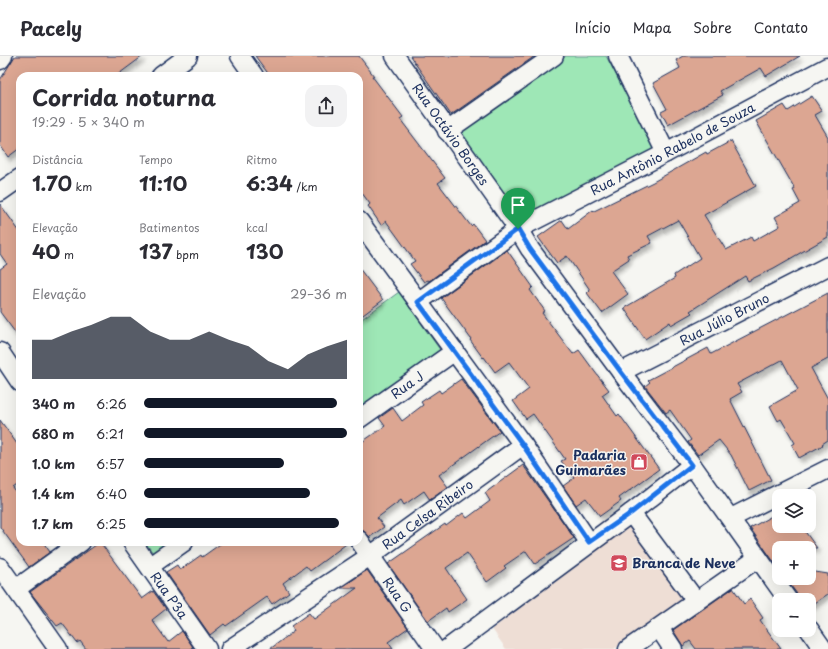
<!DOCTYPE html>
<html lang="pt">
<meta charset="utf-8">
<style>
body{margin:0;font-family:"Playpen Sans",sans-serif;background:#f2f2f3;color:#2b2b33;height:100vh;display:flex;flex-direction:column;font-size:15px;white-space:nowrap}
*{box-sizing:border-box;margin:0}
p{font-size:13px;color:#7c7c81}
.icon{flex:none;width:22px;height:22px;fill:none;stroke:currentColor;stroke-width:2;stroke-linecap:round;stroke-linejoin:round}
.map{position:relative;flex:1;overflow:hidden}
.drawer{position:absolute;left:16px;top:16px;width:347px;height:474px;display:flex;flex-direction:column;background:#fff;border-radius:12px;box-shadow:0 4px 16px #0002}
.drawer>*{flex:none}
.fabs{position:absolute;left:772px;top:433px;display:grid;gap:8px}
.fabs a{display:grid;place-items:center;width:44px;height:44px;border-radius:8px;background:#fff;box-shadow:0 4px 16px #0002;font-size:20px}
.pin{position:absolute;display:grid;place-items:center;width:34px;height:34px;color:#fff;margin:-41px -17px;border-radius:50% 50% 50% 0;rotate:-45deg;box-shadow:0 0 4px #0007}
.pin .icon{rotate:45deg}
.round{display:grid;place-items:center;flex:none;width:42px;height:42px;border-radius:12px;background:#f2f2f3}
.headline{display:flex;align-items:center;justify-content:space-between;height:68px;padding:0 16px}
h1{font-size:22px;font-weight:700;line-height:30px}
.stats{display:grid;grid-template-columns:repeat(3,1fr);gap:6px;height:68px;padding:4px 16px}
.stats div{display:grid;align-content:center}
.stats b{font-size:20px;font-weight:700}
.stats small{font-size:11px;font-weight:400}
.stats p{font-size:11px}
.chart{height:112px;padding:8px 16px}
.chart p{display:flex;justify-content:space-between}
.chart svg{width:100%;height:72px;margin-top:4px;fill:#111827;opacity:.7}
ul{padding:0 16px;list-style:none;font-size:13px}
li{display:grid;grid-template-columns:64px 48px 1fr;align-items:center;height:30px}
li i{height:10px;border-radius:5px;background:#111827}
header{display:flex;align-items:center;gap:24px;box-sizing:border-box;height:56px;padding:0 20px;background:#fff;border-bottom:1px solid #e1e1e2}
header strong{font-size:19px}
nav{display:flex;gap:22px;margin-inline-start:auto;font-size:14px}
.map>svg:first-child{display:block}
</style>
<header>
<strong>Pacely</strong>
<nav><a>Início</a><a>Mapa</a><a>Sobre</a><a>Contato</a></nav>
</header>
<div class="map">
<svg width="828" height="593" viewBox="0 0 828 593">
<defs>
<filter id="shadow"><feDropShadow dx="2.5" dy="4.5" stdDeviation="2" flood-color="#0004"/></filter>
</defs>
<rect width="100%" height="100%" fill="#f6f6f2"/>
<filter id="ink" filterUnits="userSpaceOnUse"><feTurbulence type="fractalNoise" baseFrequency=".025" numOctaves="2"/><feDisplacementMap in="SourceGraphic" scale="8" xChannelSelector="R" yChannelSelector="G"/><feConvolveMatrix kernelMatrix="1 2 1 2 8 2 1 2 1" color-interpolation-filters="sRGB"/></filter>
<g filter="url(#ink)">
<path fill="#eeded5" d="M631,469L685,544L614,593H506L492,573Z"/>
<path fill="#9ee7b6" stroke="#5c8b8a" d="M566,0H606L656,93L520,163L457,76Z
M399,236L443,298L359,358V265Z
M145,486H168L153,497Z"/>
<path fill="#dca692" stroke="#1b2f5e" filter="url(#shadow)" d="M15,0H143L116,20H20V92L8,101L0,89V24Z
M255,0H359L374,20H372L403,61L400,63L445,122L438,127L471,170L473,168L485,184L429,225L427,224L424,226L410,208L415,205L386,165L381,169L368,150L370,148L359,133V20H270Z
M410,0H535L451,59Z
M683,0H800L766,20L761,12L720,35L723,39L668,69L661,56L667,53L653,27L680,12L676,4Z
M812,40L822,55L815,59L828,81V181L774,212L748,225L745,220L690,255L692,257L671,269L670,266L645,283L624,252L675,222L674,219L700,202L678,164L648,180L652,187L627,199L629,203L611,215L628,238L602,257L587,237L590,234L567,200L557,207L538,181L562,164L568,173L593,154L594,155L653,126L706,96L707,98L731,85L756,130L704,159L726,194L751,181L753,185L780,170L775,161L800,147L793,134L795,133L756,65L784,49L788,55Z
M0,148L20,176V283L0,256V213L7,208L0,198Z
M507,194L533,231L530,234L545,255L542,257L573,298L579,294L595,316L609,334L602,339L617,360L619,358L659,413L619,442L621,445L600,460L586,442L576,449L563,430L574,422L561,405L565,403L533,358L526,363L513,345L529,333L509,306L495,316L484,301L483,302L470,284L471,283L441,242Z
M359,212L383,244L359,262Z
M828,237V303L811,312L828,343V384L822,388L823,389L799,402L792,389L795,387L781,363L778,365L770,350L798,334L782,304L737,328L742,336L730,343L771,424L749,435L731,399L719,384L698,399L688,386L691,384L670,354L666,357L645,330L650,326L648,324L708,292L711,298Z
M461,323L500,375L439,419L448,431L430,444L424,435L404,449L401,444L377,462L384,471L370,481L364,475L359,474V388L385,370L379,362L393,352L402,365L423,349L421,346L439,334L441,337Z
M0,364L20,392V427L13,432L20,442V486H43L50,496L29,511L0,471Z
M523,409L574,482L535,508L526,495L504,510L506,512L487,526L467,497L446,512L467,543L448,556L446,552L428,565L388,508L445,468L446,470L463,457L467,462L490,445L485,437Z
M779,456V470H801L817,492H779V513L750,472Z
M100,486L142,543L153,535L166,553L152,564L168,586L182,575L193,591L191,593H86L80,585L77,587L62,567L57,570L30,536Z
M223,486H349L310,515L306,510L283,527L289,536L272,548L267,541L226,570L224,568L210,579L166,516L177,509L180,514L201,499L202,501Z
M367,514L408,572L388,586L393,593H270L294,575L291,570L309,557L314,563L357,532H341Z
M809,515L828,518V538L809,551V544H798L797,538L785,522H809Z
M733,532L744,548L750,543L763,562L760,564L781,593H696L690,585L683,590L673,574Z"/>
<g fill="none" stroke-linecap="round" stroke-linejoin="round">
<defs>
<g id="minor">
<path d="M240,0L254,20"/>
<path id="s1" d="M395,0L518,173L530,193L621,316L692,409L788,544"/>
<path d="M618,0L666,97"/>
<path d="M0,4L3,0"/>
<path d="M161,20L188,0"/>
<path d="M447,75L554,0"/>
<path d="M0,136L20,122"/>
<path d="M359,165L523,389L589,486"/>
<path id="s2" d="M418,246L518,173L666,97L827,11"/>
<path d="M0,296L20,326"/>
<path id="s3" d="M621,316L828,210"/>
<path id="s4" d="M359,363L455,295"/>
<path d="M631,457L696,545"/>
<path d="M731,462L828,413"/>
<path id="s5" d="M359,484L435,593"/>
<path id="s6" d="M132,486L207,593"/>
<path d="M150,510L184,486"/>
<path d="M0,511L58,593"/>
<path d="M16,533L81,486"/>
<path d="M659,572L673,593"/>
<path d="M809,573L823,593"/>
<path id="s7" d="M230,593L370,500L523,389"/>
<path d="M447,593L631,457L692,409"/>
<path d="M628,593L758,502"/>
</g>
</defs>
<use href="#minor" stroke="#1b2f5e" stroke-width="21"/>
<use href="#minor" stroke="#f6f6f2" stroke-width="18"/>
</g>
</g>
<g fill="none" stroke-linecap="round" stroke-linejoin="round" filter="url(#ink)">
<defs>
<path id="route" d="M518,173L530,193L621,316L692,409L631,457L589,486L523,389L418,246Z"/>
</defs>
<use href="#route" stroke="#fff" stroke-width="8"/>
<use href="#route" stroke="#1a73e8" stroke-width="5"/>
</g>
<defs>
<symbol id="shop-square" viewBox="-11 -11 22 22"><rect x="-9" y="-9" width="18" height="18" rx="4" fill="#d1495b" stroke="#f6f6f2"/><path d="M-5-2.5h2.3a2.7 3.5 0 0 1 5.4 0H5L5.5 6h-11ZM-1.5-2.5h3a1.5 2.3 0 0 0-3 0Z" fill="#fff"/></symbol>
<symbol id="school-square" viewBox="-11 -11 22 22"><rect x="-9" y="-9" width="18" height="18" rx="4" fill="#d1495b" stroke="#f6f6f2"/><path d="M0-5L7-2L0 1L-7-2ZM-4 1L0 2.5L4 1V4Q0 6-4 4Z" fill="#fff"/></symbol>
</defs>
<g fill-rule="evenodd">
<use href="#shop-square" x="629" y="396" width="20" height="20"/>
<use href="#school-square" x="609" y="497" width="20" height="20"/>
</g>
<g text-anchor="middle" stroke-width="3" stroke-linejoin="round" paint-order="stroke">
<g font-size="13" fill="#1b2f5e" stroke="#f6f6f2">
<text dy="5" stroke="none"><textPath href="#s1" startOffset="96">Rua Octávio Borges</textPath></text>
<text dy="5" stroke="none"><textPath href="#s2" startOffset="298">Rua Antônio Rabelo de Souza</textPath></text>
<text dy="5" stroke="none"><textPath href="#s3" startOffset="116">Rua Júlio Bruno</textPath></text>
<text dy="5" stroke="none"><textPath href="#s4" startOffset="59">Rua J</textPath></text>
<text dy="5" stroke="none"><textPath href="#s7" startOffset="239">Rua Celsa Ribeiro</textPath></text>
<text dy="5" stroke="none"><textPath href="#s6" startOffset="65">Rua P3a</textPath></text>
<text dy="5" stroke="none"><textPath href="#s5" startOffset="67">Rua G</textPath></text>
</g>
<g font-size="13" font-weight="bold" fill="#1b2f5e" stroke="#f6f6f2" text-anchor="end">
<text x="626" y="404">Padaria<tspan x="626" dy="15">Guimarães</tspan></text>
<text x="632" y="512" text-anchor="start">Branca de Neve</text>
</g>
</g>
</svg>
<div class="fabs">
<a><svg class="icon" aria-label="layers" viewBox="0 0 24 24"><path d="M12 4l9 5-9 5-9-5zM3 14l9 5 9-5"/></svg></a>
<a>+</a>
<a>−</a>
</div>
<div class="pin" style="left:518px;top:173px;background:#1e9e55"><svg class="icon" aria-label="arrive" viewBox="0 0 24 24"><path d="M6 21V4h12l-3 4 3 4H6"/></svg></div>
<section class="drawer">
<div class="headline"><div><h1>Corrida noturna</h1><p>19:29 · 5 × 340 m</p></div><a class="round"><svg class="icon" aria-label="share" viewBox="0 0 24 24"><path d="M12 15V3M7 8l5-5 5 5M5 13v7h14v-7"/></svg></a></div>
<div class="stats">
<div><p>Distância</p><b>1.70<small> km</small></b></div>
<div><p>Tempo</p><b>11:10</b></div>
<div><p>Ritmo</p><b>6:34<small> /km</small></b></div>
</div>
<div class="stats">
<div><p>Elevação</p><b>40<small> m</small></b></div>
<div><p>Batimentos</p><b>137<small> bpm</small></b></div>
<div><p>kcal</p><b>130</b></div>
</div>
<div class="chart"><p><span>Elevação</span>29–36 m</p>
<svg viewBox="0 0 160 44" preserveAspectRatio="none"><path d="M0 44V20L10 20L20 15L30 11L40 6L50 6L60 15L70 20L80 20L90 15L100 20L110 24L120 33L130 38L140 29L150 24L160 20V44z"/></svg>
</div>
<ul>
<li><b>340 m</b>6:26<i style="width:95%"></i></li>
<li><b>680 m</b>6:21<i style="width:100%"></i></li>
<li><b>1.0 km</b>6:57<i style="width:69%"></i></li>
<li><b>1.4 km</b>6:40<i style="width:82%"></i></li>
<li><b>1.7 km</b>6:25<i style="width:96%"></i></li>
</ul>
</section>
</div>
